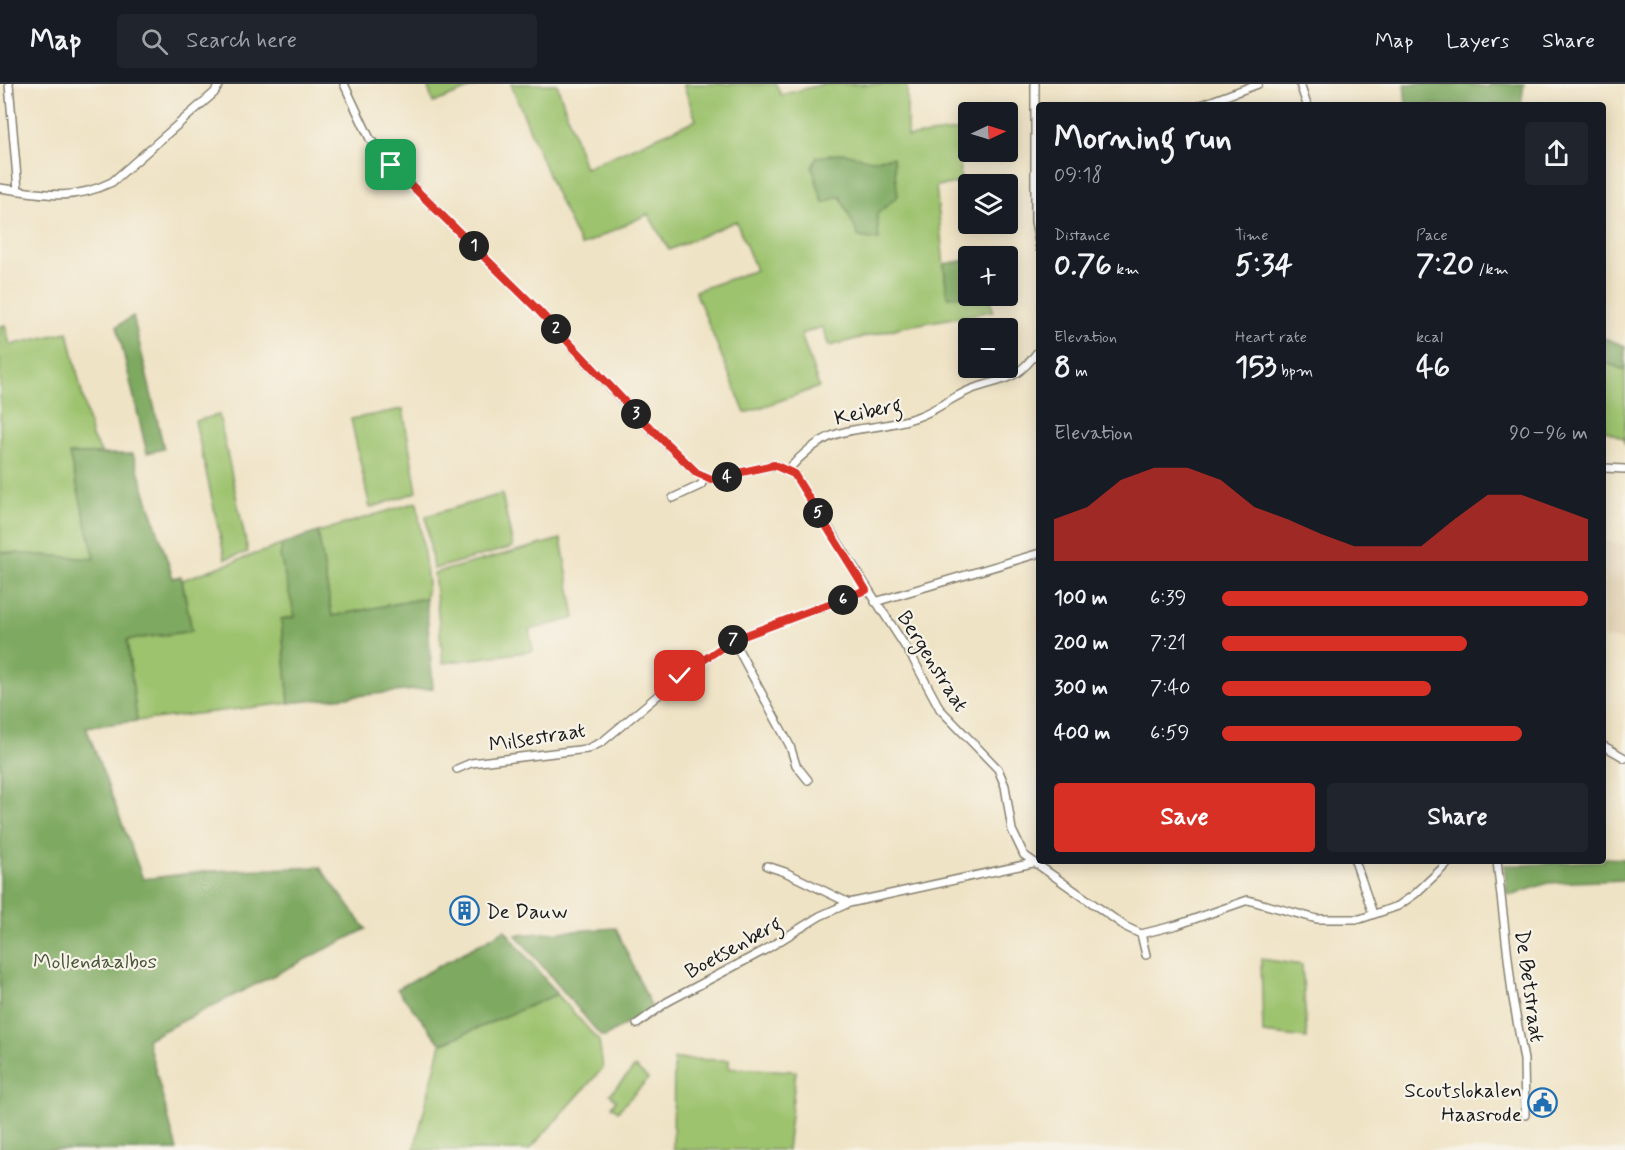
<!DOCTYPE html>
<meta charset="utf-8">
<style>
body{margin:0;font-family:Mynerve,sans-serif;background:#20242c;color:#f1f3f6;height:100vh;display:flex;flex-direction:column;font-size:22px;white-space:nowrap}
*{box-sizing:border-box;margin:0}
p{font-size:20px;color:#9ea1a6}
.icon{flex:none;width:33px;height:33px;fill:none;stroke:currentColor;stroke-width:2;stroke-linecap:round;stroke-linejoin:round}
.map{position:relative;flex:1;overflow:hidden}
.details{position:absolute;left:1036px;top:18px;width:570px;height:762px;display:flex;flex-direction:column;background:#171b24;border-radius:6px;box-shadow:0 3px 15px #0003}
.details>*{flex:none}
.needle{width:39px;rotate:86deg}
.buttons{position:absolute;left:958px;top:18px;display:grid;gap:12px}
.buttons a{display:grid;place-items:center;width:60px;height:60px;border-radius:6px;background:#171b24;box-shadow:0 3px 15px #0003;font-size:30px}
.pin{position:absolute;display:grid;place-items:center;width:51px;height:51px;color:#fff;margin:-26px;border-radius:12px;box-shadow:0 3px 9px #0006}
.km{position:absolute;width:30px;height:30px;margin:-15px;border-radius:50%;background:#222;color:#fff;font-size:16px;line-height:30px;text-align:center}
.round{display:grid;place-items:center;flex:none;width:63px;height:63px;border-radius:6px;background:#20242c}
.head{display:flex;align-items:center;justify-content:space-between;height:102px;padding:0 18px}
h1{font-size:33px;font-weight:800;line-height:45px}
.stats{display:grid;grid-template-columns:repeat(3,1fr);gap:9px;height:102px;padding:6px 18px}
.stats div{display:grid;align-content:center}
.stats b{font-size:30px;font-weight:800}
.stats small{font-size:16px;font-weight:400}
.stats p{font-size:16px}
.chart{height:168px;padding:12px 18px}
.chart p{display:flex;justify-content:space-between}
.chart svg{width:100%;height:108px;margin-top:6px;fill:#d93025;opacity:.7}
.cta{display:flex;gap:12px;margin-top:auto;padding:12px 18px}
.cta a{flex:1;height:69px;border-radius:6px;background:#d93025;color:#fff;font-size:24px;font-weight:800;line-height:69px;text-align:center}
.cta a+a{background:#20242c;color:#f1f3f6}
ul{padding:0 18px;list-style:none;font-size:20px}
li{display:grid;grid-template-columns:96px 72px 1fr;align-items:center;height:45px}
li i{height:15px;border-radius:8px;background:#d93025}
header{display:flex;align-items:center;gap:36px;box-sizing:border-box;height:84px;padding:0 30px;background:#171b24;border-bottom:2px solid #363941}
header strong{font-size:28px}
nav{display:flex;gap:33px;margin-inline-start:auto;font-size:21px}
.search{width:420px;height:54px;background:#20242c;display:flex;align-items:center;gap:15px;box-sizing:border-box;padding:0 21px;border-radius:6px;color:#9ea1a6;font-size:22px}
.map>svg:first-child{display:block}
</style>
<header>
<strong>Map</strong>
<div class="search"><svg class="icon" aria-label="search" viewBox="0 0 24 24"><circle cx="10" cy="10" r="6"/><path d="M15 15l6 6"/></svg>Search here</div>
<nav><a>Map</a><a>Layers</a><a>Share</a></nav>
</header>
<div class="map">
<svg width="1625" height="1066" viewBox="0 0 1625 1066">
<rect width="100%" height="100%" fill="#f7f3e8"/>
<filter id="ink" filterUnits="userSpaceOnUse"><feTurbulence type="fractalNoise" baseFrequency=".0167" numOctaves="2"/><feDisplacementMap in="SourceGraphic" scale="12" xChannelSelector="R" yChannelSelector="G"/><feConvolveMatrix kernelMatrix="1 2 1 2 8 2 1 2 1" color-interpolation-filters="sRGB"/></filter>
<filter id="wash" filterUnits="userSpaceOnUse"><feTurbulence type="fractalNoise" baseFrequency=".008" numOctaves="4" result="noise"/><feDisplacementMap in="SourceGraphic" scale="24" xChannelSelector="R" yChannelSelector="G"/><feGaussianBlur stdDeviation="1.35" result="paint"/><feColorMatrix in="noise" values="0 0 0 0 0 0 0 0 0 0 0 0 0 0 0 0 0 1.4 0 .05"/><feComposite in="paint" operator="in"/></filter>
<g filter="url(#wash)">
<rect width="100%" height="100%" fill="#efe3c5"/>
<path fill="#e2d1b4" d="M1604,457L1625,461V557L1604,554Z"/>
<path fill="#9dc36e" stroke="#5c7045" stroke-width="1.5" d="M427,0H481L433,19Z
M511,0H557L585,84L696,36L683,0H776L781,11L823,0H907V53L969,45V68H981L959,72L961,99L936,102L947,213L967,210L990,213L993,227L902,243L829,262L822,243L801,250L819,303L745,329L695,207L756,186L736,137L669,166L648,130L581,162L553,103Z
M5,241L10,261L68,248L92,353L102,370H69L96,475L0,468V242Z
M1604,278L1625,286V361L1623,354L1604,346Z
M403,325L417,408L370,424L351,335Z
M219,331L248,468L225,475L195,337Z
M502,410L513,463L433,485L426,432Z
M417,418L428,499L426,514L332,532L318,448Z
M561,455L575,534L529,546L533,567L443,579L434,489Z
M284,460L295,533L281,535L289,619L137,637L127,556L192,547L182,496Z
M1261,875L1302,881L1307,954L1263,949Z
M557,910L599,957L603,984L529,1066H414L441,960Z
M674,975L729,976V984L796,987L787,1066H673Z
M635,983L648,995L618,1027L612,1022L616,1016L610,1010Z"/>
<path fill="#7ea961" stroke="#4d623e" stroke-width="1.5" d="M1404,0H1467L1489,3L1490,0H1524L1521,21H1404L1406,20Z
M844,69L871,76L893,73L898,112L877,130L879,156L859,153L840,112L823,119L812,83L817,73Z
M969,176V211L947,213L944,180Z
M133,232L164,365L147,369L117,242Z
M1604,254L1625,262V286L1604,278Z
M69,370H133L173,494L181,492L192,547L127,556L137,637L86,643L143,795L208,787L320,783L366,845L147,955L177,1066H0V468L95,475Z
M318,448L332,532L426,514L433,604L289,619L281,535L295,533L280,472L282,460Z
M1604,774L1625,775V796L1548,799L1513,811L1507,810L1504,781C1537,782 1570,777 1604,777Z
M616,844L652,924L605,953L601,952L516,851Z
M505,846L557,910L441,960L397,905Z"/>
</g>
<g filter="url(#ink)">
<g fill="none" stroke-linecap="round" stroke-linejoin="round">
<defs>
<path id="street" d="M9,0L18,106
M344,0L370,55L396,86L538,226L641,336L697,389L711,395L774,381L794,390L912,573L940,625L998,685L1005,702L1012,746L1024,771L1126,843L1141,850
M1035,0V137L1040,165
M1300,0L1307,21
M1201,21L1258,0
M0,104C43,110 71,118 112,98L214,9L220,0
M1604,384L1625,385
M788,386C835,332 860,353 917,333C938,326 954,311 975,304C1010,293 1016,296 1040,265
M673,414L701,401L705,393
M875,518L1040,469
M733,556L790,662L796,681L808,696
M1604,662L1625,674
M457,685L471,679L587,665L602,658L680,593L733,556L866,506
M1355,777L1373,830
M1497,777L1512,909L1524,976L1525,1031
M767,782L785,788L849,819
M1141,850L1177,841L1248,816L1317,835H1360L1398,822L1415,810L1450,777
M1141,850L1146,871
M637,940L667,918L765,866L820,832L849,819L1033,779"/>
</defs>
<use href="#street" stroke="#868070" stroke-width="10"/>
<use href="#street" stroke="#fff" stroke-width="7"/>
</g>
</g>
<g fill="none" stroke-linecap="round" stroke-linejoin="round" filter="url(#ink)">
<defs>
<path id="route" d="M391,81L538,226L642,336L697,389L711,395L774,381L794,390L866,506L733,556L680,592"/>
</defs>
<use href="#route" stroke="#fff" stroke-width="12"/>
<use href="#route" stroke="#d93025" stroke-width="8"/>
</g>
<defs>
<symbol id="building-ring" viewBox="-11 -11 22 22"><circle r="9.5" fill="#f7f3e8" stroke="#1f6fb2" stroke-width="1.5"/><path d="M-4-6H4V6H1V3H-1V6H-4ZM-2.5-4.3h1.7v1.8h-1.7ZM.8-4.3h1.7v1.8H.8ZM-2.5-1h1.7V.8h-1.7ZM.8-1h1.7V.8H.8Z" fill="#1f6fb2"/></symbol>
<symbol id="civic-ring" viewBox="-11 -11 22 22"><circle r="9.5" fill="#f7f3e8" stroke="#1f6fb2" stroke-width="1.5"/><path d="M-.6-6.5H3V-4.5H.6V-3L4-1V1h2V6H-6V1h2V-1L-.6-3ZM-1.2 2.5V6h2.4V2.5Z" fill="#1f6fb2"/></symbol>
</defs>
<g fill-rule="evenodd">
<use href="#building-ring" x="448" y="810" width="33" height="33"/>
<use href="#civic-ring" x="1526" y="1002" width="33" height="33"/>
</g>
<g text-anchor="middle" stroke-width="4.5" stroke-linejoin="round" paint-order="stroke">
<g font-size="21" fill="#1c1c1c" stroke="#f7f3e8">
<text transform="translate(868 327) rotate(-12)" y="7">Keiberg</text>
<text transform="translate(933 577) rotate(58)" y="7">Bergenstraat</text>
<text transform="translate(537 653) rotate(-9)" y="7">Milsestraat</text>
<text transform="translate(733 863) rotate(-29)" y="7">Boetsenberg</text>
<text transform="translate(1530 902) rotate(82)" y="7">De Betstraat</text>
</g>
<g font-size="21" fill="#1c1c1c" stroke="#f7f3e8" text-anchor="start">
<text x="486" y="834">De Dauw</text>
<text x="1522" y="1013" text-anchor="end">Scoutslokalen<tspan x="1522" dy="24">Haasrode</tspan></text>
</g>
<g font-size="21" fill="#495639" stroke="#f7f3e8">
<text x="95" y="884">Mollendaalbos</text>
</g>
</g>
</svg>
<div class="buttons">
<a><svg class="needle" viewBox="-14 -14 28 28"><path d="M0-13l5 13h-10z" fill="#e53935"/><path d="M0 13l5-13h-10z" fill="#9ea1a6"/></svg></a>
<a><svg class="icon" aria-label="layers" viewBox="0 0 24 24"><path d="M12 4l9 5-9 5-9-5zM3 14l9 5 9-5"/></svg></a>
<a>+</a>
<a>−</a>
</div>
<div class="pin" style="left:391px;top:81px;background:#1e9e55"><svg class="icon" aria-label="arrive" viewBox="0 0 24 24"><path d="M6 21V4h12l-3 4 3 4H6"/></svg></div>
<div class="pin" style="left:680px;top:592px;background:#d93025"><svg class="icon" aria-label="check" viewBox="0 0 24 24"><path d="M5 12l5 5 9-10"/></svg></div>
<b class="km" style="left:474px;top:162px">1</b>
<b class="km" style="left:556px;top:245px">2</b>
<b class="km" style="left:636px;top:330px">3</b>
<b class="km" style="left:727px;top:393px">4</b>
<b class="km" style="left:818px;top:429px">5</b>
<b class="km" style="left:843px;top:516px">6</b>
<b class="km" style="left:733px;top:556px">7</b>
<section class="details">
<div class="head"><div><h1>Morning run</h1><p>09:18</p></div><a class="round"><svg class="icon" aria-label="share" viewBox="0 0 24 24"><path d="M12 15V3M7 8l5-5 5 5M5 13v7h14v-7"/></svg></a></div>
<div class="stats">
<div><p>Distance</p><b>0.76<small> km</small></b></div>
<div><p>Time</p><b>5:34</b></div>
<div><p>Pace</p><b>7:20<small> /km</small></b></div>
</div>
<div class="stats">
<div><p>Elevation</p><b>8<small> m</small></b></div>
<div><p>Heart rate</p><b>153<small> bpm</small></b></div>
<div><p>kcal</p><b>46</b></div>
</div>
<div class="chart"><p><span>Elevation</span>90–96 m</p>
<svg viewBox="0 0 160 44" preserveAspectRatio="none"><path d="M0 44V27L10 22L20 11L30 6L40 6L50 11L60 22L70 27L80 33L90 38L100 38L110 38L120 27L130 17L140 17L150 22L160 27V44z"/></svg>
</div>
<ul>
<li><b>100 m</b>6:39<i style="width:100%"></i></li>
<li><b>200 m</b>7:21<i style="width:67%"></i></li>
<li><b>300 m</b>7:40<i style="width:57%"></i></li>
<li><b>400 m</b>6:59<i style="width:82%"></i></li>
</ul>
<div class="cta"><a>Save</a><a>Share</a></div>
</section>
</div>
